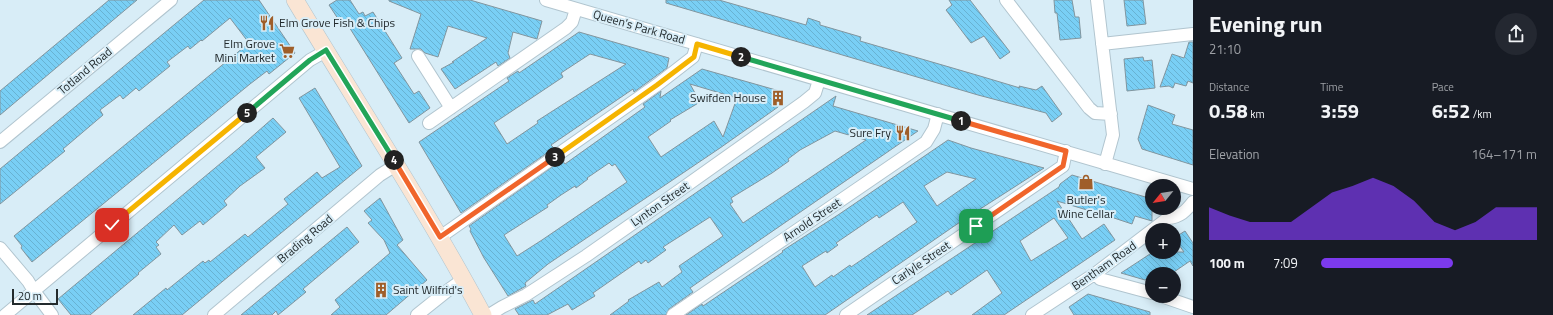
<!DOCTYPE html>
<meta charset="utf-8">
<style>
body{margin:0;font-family:"Titillium Web",sans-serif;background:#242831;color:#f1f3f6;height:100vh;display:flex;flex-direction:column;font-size:15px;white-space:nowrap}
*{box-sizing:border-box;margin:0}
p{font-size:13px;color:#9ea1a6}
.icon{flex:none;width:22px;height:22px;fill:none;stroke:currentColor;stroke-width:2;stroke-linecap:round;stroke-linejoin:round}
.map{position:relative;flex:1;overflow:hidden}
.drawer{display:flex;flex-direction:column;background:#171b24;width:360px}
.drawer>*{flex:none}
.needle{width:26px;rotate:240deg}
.controls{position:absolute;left:1145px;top:179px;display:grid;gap:8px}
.controls a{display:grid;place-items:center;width:36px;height:36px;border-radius:50%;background:#171b24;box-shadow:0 2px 10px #0003;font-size:20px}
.scale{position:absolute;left:12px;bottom:10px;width:46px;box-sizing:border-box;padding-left:4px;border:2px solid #222a2d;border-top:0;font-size:11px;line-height:14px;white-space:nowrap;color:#222a2d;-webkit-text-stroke:3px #d8edf7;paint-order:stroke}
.pin{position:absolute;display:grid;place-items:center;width:34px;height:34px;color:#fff;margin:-17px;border-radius:8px;box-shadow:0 2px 6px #0006}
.km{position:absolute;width:20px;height:20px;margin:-10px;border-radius:50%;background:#222;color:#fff;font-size:11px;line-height:20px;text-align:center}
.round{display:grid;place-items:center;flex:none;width:42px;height:42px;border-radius:21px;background:#242831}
.summary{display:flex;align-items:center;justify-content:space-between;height:68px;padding:0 16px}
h1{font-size:22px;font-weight:700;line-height:30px}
.metrics{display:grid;grid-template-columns:repeat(3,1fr);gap:6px;height:68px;padding:4px 16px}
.metrics div{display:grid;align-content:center}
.metrics b{font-size:20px;font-weight:700}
.metrics small{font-size:11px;font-weight:400}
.metrics p{font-size:11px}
.chart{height:112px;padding:8px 16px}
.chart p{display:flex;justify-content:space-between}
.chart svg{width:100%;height:72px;margin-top:4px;fill:#7c3aed;opacity:.7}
ul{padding:0 16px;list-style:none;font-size:13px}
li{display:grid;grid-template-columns:64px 48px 1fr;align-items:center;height:30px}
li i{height:10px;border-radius:5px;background:#7c3aed}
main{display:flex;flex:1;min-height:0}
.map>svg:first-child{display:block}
</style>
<main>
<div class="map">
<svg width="1193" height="315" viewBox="0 0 1193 315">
<defs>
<pattern id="building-back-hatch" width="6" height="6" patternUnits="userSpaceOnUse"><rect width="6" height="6" fill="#79cff5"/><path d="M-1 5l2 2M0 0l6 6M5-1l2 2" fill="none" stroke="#68b2d2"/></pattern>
</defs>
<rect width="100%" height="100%" fill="#d8edf7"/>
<path fill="url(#building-back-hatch)" stroke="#81959e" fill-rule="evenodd" d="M109,0H137L0,115V91Z
M204,0H259L295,53L269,74L267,71L250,84L32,262L21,248L22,246L14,236L249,43L230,18L202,41L201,40L190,49L188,46L167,62L170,66L139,91L136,88L123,99L120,95L100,110L103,115L63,149L65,151L0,204V169Z
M337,0H350L359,14L363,12L365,16L373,12L402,58L394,63L414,94L419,91L430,108L409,123L346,22L342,25L329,5Z
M389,0H470L542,21L537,39L513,32L508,53L510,58L498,66L496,62L455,89L441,69L454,62H452L487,38L448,26L438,57L425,53L421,49H410L421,14L389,1Z
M666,0H719L806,25L808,18L820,22V25L861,37L860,41L980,76L1020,88L1019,86L1036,90L1042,86L1062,114L1052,122L1046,113L978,95L666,3Z
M949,0H970L1010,52L1000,59L984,36L971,43L946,10L952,5Z
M1054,0H1072L1075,17H1079L1081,38L1060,40L1057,13H1055Z
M1124,0H1143L1146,24L1127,26Z
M579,32L669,58L667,68L634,92L633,89L551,145L554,148L461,213L419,142L509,81L507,78L518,71L519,73ZM590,54L626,64L537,121L538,123L507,144L494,123L563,77L561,73Z
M1189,42H1193V83L1188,81L1186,86L1175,83L1173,88L1169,86L1160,87L1172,54L1184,58Z
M1143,57L1144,61L1152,60L1155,88L1127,91L1124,59Z
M702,69L783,92L778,107L720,148L548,264L525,283L526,286L508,296L484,258L470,231L471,229L469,226L562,160L565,164L645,107L643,104L661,91L660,98ZM690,84L737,98L723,137L714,121L661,157L648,137L671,121L670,120L700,102ZM609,163L612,166L615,164L627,182L542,240L517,256L504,235L548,207L547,205L561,195L575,186L576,188L588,179L587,178Z
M315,88L362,166L182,315H133L166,288L167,290L203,261L205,263L209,260L210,262L245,234L248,237L288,204L284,199L317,172L322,178L340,167L299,98Z
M836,96L833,106L918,131L690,288L693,292L669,309L666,315H610L629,301L628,300L659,282L662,287L682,272L679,266L723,236L710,217L663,247L666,250L648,263L646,260L641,264L639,261L593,293L595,296L572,310L568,304L547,315H519L515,309L533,300L535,304ZM835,131L866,140L743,223L730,204L733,202L731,198L772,173L789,161L788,159L800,150Z
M1148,105L1175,115L1172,124L1193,130V165L1142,149L1138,139Z
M273,118L286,132L256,157L265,168L240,186L224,201L227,205L203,225L200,221L182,235L174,225L156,242L159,245L156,247L161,254L138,273L139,274L90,315H71L58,299L239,148Z
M948,140L971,148L1044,168L963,220L825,315H686L702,304L703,306L783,252L782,251L838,215ZM947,172L976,179L937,206L924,186ZM903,202L917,222L851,267L850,265L833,277L832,275L815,287L802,266L826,251L827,253L838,245L836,243L877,215L879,218Z
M1072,175L1152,199V221L1135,216L1132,224L1096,212L1097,213L1057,201L1082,239L1104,224L1115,240L1004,315H972L1002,293L987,270L951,295L948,291L912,315H867L1059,187L1060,184ZM1054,218L1068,238L1031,261L1020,241Z
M380,198L403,240L397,245L427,280L386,315H331L340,307L335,300L390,253L384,240L368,223L372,220L364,211Z
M347,227L359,242L303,289L306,292L278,315L276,311L272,315H241Z
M1185,231L1193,243V266L1190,261L1171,274H1165L1161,269L1145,280L1121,273L1153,252H1184L1174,238Z
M1088,294L1150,312V315H1074L1069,307Z"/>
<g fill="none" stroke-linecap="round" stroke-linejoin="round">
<defs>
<path id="street" d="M546,0L1193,189
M1006,0L1089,108L1095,113L1111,114
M1097,0L1113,135L1105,164
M1102,44L1193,34
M418,56L451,108
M429,123L566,28L572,22L576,9
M0,142L171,0
M440,237L657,85L693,57L697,44
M0,248L28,281L34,291L52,315
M1096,273L1100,279L1152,293
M1161,296L1193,307
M5,315L310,60L326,51
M214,315L380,175L396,165
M417,315L447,291L464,279
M489,315L502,307L526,295L586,256L666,200L804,102L815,93L819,80
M673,315L926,142L934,129L938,114
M846,315L1063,166L1066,151
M1032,315L1096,273L1168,218C1180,217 1186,211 1193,202"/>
<path id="secondary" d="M295,0C358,105 425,207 483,315"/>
</defs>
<use href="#street" stroke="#b1c5cf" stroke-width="14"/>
<use href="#secondary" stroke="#b1c5cf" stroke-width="18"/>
<use href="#street" stroke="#fff" stroke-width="12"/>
<use href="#secondary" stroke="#fae5d4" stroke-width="17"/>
</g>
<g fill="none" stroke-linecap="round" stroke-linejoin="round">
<defs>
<path id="split-1" d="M961,121L1066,151L1063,166L976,226"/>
<path id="split-2" d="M741,57L961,121"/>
<path id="split-3" d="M555,157L657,85L694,57L697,44L741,57"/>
<path id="split-4" d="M394,160L440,237L555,157"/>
<path id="split-5" d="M247,113L310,60L326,50L394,160"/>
<path id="split-6" d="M112,225L247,113"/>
</defs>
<use href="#split-1" stroke="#fff" stroke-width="8"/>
<use href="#split-2" stroke="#fff" stroke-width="8"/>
<use href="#split-3" stroke="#fff" stroke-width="8"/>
<use href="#split-4" stroke="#fff" stroke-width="8"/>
<use href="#split-5" stroke="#fff" stroke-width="8"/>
<use href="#split-6" stroke="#fff" stroke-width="8"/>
<use href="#split-1" stroke="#f0652b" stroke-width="5"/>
<use href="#split-2" stroke="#22a559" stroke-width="5"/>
<use href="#split-3" stroke="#f5b400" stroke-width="5"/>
<use href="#split-4" stroke="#f0652b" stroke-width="5"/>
<use href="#split-5" stroke="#22a559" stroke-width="5"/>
<use href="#split-6" stroke="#f5b400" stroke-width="5"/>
</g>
<defs>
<symbol id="restaurant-bare" viewBox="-9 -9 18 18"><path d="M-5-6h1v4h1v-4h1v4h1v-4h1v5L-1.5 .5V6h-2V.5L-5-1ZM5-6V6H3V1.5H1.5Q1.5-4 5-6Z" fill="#9f5e29" stroke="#d8edf7" stroke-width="2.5" paint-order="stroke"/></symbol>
<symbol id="supermarket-bare" viewBox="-9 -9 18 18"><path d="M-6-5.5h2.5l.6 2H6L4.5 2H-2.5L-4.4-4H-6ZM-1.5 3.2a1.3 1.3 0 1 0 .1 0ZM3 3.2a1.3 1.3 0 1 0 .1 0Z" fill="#9f5e29" stroke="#d8edf7" stroke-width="2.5" paint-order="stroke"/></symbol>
<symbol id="building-bare" viewBox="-9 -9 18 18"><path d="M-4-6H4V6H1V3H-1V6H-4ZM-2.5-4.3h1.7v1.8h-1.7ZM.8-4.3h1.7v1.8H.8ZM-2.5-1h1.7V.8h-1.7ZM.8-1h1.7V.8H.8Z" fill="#9f5e29" stroke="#d8edf7" stroke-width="2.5" paint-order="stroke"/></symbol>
<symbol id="shop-bare" viewBox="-9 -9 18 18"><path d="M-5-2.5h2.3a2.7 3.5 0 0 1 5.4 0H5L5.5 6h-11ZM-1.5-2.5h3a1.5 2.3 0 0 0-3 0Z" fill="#9f5e29" stroke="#d8edf7" stroke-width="2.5" paint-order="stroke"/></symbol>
</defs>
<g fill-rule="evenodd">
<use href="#restaurant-bare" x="256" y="12" width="22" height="22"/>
<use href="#supermarket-bare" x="276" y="40" width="22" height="22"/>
<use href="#building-bare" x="767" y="87" width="22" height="22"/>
<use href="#restaurant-bare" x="892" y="122" width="22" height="22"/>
<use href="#shop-bare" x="1075" y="171" width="22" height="22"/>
<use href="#building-bare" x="370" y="279" width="22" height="22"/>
</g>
<g text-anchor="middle" stroke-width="4" stroke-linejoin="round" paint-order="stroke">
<g font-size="12" fill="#222a2d" stroke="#d8edf7" text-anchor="end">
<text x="279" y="27" text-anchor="start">Elm Grove Fish &amp; Chips</text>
<text x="275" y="48">Elm Grove<tspan x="275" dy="14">Mini Market</tspan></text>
<text x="766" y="102">Swifden House</text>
<text x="891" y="137">Sure Fry</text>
<text x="1086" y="204" text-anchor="middle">Butler's<tspan x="1086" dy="14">Wine Cellar</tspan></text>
<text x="393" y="294" text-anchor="start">Saint Wilfrid's</text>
</g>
<g font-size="12" fill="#222a2d" stroke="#d8edf7">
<text transform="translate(639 27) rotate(16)" y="4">Queen's Park Road</text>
<text transform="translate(85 71) rotate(-40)" y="4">Totland Road</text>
<text transform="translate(660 204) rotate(-35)" y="4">Lynton Street</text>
<text transform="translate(812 220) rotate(-34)" y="4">Arnold Street</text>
<text transform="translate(305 239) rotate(-40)" y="4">Brading Road</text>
<text transform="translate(921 263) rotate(-34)" y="4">Carlyle Street</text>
<text transform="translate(1104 266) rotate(-35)" y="4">Bentham Road</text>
</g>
</g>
</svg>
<div class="controls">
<a><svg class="needle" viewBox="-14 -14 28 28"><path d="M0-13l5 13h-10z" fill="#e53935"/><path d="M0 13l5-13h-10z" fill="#9ea1a6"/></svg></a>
<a>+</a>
<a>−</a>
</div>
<div class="scale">20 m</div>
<div class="pin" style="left:976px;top:226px;background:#1e9e55"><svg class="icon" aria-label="arrive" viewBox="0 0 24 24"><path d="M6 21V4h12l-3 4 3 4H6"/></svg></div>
<div class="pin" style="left:112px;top:225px;background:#d93025"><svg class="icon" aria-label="check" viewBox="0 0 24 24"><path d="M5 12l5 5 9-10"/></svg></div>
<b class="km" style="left:961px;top:121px">1</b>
<b class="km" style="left:741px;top:57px">2</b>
<b class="km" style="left:555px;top:157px">3</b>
<b class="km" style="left:394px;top:160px">4</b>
<b class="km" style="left:247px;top:113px">5</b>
</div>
<section class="drawer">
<div class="summary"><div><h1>Evening run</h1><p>21:10</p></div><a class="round"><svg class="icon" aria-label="share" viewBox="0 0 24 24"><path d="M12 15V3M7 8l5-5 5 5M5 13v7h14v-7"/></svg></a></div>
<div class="metrics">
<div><p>Distance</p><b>0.58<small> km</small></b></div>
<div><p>Time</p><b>3:59</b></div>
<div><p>Pace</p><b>6:52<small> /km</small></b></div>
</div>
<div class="chart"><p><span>Elevation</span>164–171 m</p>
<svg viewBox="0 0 160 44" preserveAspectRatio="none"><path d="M0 44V24L10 29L20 33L30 33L40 33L50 24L60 15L70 11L80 6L90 11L100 20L110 33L120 38L130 33L140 24L150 24L160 24V44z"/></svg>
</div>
<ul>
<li><b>100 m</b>7:09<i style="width:61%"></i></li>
</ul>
</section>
</main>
